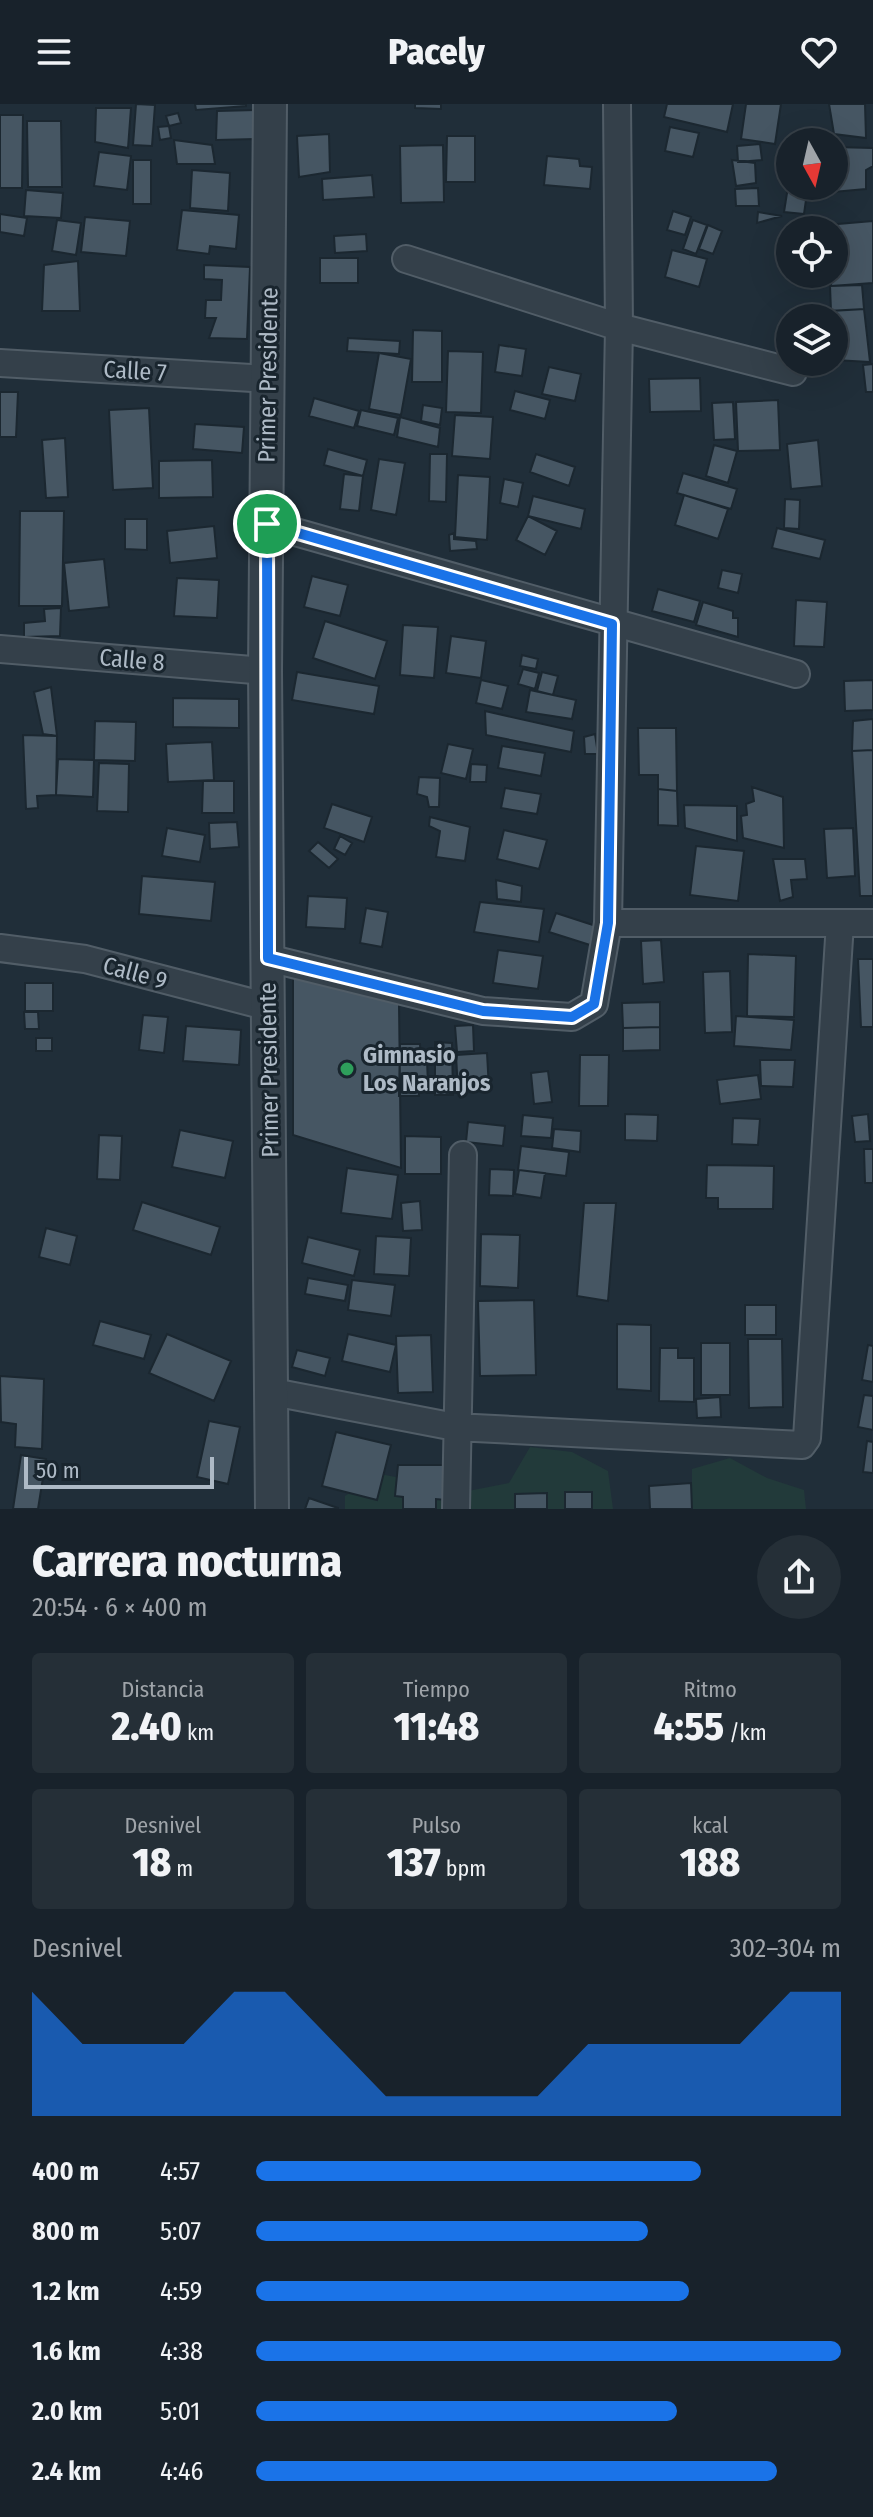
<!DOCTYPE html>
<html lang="es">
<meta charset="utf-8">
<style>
body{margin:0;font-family:"Fira Sans Condensed",sans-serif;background:#252f37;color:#f1f3f6;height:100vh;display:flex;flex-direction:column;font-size:30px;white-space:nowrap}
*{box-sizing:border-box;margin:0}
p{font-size:26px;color:#9fa4a9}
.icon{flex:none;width:44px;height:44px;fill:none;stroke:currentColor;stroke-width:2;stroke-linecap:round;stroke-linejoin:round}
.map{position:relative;height:1405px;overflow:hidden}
.details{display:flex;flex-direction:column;background:#18222b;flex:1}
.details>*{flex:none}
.needle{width:52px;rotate:172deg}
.buttons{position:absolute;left:776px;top:24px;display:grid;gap:16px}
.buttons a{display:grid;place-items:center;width:72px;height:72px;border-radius:50%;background:#18222b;box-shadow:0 8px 32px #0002,0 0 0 2px #363f47;font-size:40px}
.scale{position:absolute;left:24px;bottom:20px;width:190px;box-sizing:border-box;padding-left:8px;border:4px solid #aebac6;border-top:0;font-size:22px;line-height:28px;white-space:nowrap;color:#aebac6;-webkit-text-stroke:6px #19252e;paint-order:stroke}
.pin{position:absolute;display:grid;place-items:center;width:68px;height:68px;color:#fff;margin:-34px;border:4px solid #fff;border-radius:50%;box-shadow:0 2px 8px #0007}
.round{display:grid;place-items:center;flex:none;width:84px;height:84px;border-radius:42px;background:#252f37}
.headline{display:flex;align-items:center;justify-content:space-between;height:136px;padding:0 32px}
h1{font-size:44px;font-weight:800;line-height:60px}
.stats{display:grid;grid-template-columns:repeat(3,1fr);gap:12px;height:136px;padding:8px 32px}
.stats div{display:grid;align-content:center;border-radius:8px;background:#252f37;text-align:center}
.stats b{font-size:40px;font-weight:800}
.stats small{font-size:22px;font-weight:400}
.stats p{font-size:22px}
.chart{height:224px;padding:16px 32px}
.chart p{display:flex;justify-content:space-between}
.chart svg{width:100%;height:144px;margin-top:8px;fill:#1a73e8;opacity:.7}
ul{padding:0 32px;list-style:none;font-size:26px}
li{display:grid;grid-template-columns:128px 96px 1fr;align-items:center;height:60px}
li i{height:20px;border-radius:10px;background:#1a73e8}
header{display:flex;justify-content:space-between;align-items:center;height:104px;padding:0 32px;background:#18222b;font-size:36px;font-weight:800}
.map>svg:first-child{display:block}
</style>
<header><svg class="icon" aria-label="menu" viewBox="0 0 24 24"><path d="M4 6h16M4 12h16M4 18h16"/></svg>Pacely<svg class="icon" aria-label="heart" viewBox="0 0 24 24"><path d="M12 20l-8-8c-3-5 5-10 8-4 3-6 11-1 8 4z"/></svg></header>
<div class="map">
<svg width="873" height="1405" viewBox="0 0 873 1405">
<rect width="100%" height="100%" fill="#202e39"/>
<path fill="#223a3a" d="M530,1343L572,1348L608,1367L613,1405H345V1392L380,1370L468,1387L509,1379Z
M730,1354L767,1374L804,1386L806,1405H692V1365Z"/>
<path fill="#465663" stroke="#1b2730" stroke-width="2" d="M136,0L155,1L152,42L133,41Z
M195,0H246V2L196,6Z
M415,0H441V5L415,4Z
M667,0H733L727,28L664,13Z
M746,0H781L775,40L741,35Z
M829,0H865L866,34L834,30Z
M96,4H131L128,44L95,38Z
M260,6L259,35L216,36L217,7Z
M178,9L181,19L169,22L166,12Z
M0,11H23L22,84H0Z
M27,17H61L62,83H28Z
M169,22L171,34L160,36L158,23Z
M670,23L699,29L693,53L665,47Z
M329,30L330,68L299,73L297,32Z
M447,32H475V78H446Z
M174,36L212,41L215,60H177Z
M760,40L762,56L738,58L737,42Z
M443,41L444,98L401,99L400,42Z
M834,43L873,44V62L866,66V85L833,88Z
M99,48L131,52L127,86L94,82Z
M547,52L579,55L580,62L592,63L590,85L544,81Z
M133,56H151V100H133Z
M732,56L755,59L756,79L736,82Z
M192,66L230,69L228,107L190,104Z
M372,71L374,93L323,96L322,75Z
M789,76L790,82H808L804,110L784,108Z
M758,84L759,102H736L735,85Z
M26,86L63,89L61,114L24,112Z
M182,106L239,111L236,145L210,142L209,150L177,146Z
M673,107L691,113L685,131L667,126Z
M758,108L782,112L757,119Z
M0,110L27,114L24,132L0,128Z
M85,113L130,117L126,152L81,148Z
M57,116L81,119L76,151L52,147Z
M693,116L707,121L696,150L683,145Z
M873,117V179L831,182L834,126H826V121Z
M708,121L722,127L713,150L699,145Z
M366,130L367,147L335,149L334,132Z
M672,146L707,155L699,183L665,173Z
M320,154H358V179H320Z
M78,157L80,207H42L44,161Z
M204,161L250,163L247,235L209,234L216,214H205L206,196H221L222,176L204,175Z
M862,181L864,205L831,207L830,182Z
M864,205L870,258L834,256V214H829L828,207Z
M413,226L442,227V278H412Z
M348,234L400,237L399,250L347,247Z
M499,241L526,245L522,272L495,268Z
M448,247L483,248L481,309L446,308Z
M379,249L411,255L401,311L369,305Z
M873,260V288H866L863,261Z
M549,263L581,270L575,297L542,290Z
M700,274L701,307L650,308L649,275Z
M515,287L550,296L545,315L510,306Z
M0,288H18L16,333H0Z
M314,294L359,307L354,324L309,312Z
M778,296L780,346L738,347L736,298Z
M733,298L735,335L714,336L712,299Z
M423,301L442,304L440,321L421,317Z
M149,304L153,384L113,386L109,306Z
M361,306L398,314L394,331L357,322Z
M455,311L493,313L490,355L452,352Z
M400,313L440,324L438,343L397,333Z
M195,320L244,323L242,349L193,345Z
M65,334L68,393L46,394L42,336Z
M818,336L822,382L791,385L787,340Z
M714,341L737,347L728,379L706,372Z
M328,345L367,356L363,372L324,361Z
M430,350H447L446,398L429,397Z
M536,350L575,363L569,382L530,368Z
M379,355L405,359L396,411L371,406Z
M212,356L213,393L159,394V357Z
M683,369L737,385L731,405L677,389Z
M344,370L363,372L359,407L340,405Z
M458,371L490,373L487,436L455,433Z
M504,375L523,379L518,403L500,399Z
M684,391L728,405L718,435L675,421Z
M533,392L585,405L581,425L528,412Z
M785,395L800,396L799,425L784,424Z
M20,407H64L62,502H19Z
M528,412L557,427L545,451L516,436Z
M125,415H147V446L125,445Z
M214,422L217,454L170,459L167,427Z
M777,424L825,436L820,455L772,444Z
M454,429V435L476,437L477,445L450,447L449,431Z
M104,455L109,503L69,507L64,459Z
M722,466L742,470L738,489L718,484Z
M312,472L348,481L340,512L304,503Z
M177,474L219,476L217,514L174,512Z
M658,485L700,497L694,518L652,507Z
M796,496L827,498L824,543L794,542Z
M703,498L733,507V514H738V533L696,521Z
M61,504L60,532L24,533V519L45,517L44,505Z
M325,517L387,537L375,575L313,554Z
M403,521L438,523L434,574L400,571Z
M451,532L486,537L481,574L446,569Z
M522,551L538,555L536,565L520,562Z
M523,565L539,569L535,585L518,580Z
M297,568L379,582L374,610L292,596Z
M542,568L558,572L553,591L537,587Z
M481,576L508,582L502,605L476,599Z
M873,576V606L845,607L844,577Z
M51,583L57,632L43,630L34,588Z
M530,586L576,596L572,615L526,608Z
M173,594L239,595V624L173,623Z
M485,607L574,627L571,648L486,631Z
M873,615V646L852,647L853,617Z
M95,617L136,618L135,657L94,656Z
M638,624H676L677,687L658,685V671H639Z
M595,630L598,650H585L584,633Z
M23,631L57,632L56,691L37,692L38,704L26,705Z
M212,638L214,676L168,678L166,640Z
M448,640L473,645L466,675L441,669Z
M502,642L545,649L541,672L498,664Z
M873,646V792H860L852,647Z
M58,655L94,656L93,693L56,691Z
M99,659L129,660L128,708L97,707Z
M471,660L487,661L486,678H470Z
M419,673L440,674L439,703H429L427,693L417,690Z
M203,677H234V709H202Z
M752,683L783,693L784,744L743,734L741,712L747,711L746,700L754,697Z
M505,684L541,690L537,710L501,704Z
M658,685L677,687L678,722L658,721Z
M332,700L372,713L364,738L324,724Z
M684,701L737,702V737L685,724Z
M430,713L470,723L465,757L436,753L440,727L429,722Z
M237,718L239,743L210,745L209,719Z
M167,724L205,731L200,758L162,752Z
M853,724L855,772L827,774L824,725Z
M504,726L547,736L539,765L497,755Z
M340,732L352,739L345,751L334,745Z
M318,738L338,755L329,764L309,747Z
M696,742L744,747L738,797L690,791Z
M773,755H805L807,775L791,776L793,793L780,797Z
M142,772L215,778L211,817L139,810Z
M496,776L522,782L521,798L497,795Z
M308,792L347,794L345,825L306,823Z
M480,798L544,805L539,838L474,828Z
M366,804L388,808L382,843L360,839Z
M556,809L596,822L590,841L549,828Z
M661,836L664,878L643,880L641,837Z
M498,846L543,852L538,885L493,879Z
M748,850L796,852L794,913L747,912Z
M858,855H873V923H861Z
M730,867L732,928L705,929L703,868Z
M293,872L399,899L401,1064L293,1031Z
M25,879H53V907H25Z
M660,898V923L623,924L622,899Z
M24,908H38L39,925H25Z
M143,911L168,913L164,949L139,946Z
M736,912L794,916L791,946L734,942Z
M473,921L474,947L457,948L455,922Z
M186,922L241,926L239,961L183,957Z
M660,923V946L623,947V924Z
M36,934H52V947H36Z
M435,938L452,939L453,991H435Z
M400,940H420L421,957H427L428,980H418L419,992H399Z
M487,949L489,985L458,987L456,951Z
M580,951H609L608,1002H579Z
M760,956H795L793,983L761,982Z
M548,967L552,998L534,1000L531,969Z
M758,971L761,995L720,1000L717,976Z
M625,1010L658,1011L657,1037L625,1036Z
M868,1010L870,1037L855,1038L852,1012Z
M523,1011L553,1014L551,1034L521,1032Z
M733,1014L760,1015L758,1041L732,1040Z
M468,1018L505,1022L503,1042L466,1038Z
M554,1025L581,1027L580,1048L552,1044Z
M180,1026L233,1037L225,1074L172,1063Z
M99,1031L122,1032L120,1076L97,1075Z
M405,1032L441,1033V1070H405Z
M521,1042L569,1048L566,1072L518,1066Z
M864,1045H873V1079H865Z
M707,1061L774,1062L773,1105H718V1094H706Z
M347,1064L398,1071L392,1115L341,1109Z
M490,1065L514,1066L513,1092L489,1091Z
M519,1066L545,1069L541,1094L515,1090Z
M420,1097L422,1126L403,1127L401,1099Z
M142,1098L220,1123L211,1151L133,1126Z
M584,1099H616L608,1197L577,1192Z
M46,1124L77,1132L70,1161L39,1153Z
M481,1130L520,1131L518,1184L480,1182Z
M376,1132L411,1134L409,1172L374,1170Z
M308,1133L360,1146L354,1172L302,1159Z
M308,1174L348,1181L345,1197L305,1190Z
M352,1176L395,1181L391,1212L348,1206Z
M534,1196L536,1271L480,1272L478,1197Z
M745,1201H776V1231H745Z
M100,1217L151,1231L144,1255L93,1241Z
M617,1220L651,1221V1287L617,1285Z
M167,1230L231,1257L214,1297L149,1269Z
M348,1230L396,1241L390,1268L342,1257Z
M431,1231L433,1288L398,1289L396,1232Z
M748,1235H782L783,1303L749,1304Z
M701,1239H730V1291H701Z
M868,1241L873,1242V1278L862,1276Z
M660,1244H678V1254H694V1298L659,1297Z
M297,1246L330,1254L325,1272L292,1263Z
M0,1272L44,1275L42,1345L15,1343L16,1320L1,1318Z
M864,1291L873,1292V1326L858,1323Z
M720,1293L721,1313L697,1314L696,1295Z
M209,1317L240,1323L228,1380L197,1373Z
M336,1328L391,1341L377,1396L322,1382Z
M867,1337L873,1338V1369L863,1368Z
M21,1351L46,1355L38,1405H13Z
M398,1361H446V1396L436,1395V1405H403V1393L395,1392Z
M691,1379L692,1405H650L649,1382Z
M565,1388H592V1405H565Z
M547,1389V1405H515V1390Z
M309,1394L338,1404V1405H305Z"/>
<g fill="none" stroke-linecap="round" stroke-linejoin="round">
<defs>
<path id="minor" d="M406,155L619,223L793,268
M0,259L269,275
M267,420L796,570
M0,545L265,567
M608,819H873
M0,844L85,855L269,903
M268,854L483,907L572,913L594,900L608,819L619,223L617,0
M273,1288L455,1323L802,1341L807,1334L840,819
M456,1405L463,1051"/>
<path id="tertiary" d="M270,0L265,567L272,1405"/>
</defs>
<use href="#minor" stroke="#515d67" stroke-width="30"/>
<use href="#tertiary" stroke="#515d67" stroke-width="36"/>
<use href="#minor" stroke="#34404a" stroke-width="26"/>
<use href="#tertiary" stroke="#34404a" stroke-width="32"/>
</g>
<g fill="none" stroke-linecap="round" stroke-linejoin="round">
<defs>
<path id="route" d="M267,420L612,520L608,819L594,900L572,913L483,907L268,854Z"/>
</defs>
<use href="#route" stroke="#fff" stroke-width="16"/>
<use href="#route" stroke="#1a73e8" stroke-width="10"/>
</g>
<circle fill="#2e9e5b" stroke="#19252e" stroke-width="3" cx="347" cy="965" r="8"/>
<g text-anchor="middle" stroke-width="6" stroke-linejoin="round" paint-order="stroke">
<g font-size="24" fill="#aebac6" stroke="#19252e">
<text transform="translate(135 267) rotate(3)" y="8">Calle 7</text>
<text transform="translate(268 271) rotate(-89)" y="8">Primer Presidente</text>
<text transform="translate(132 556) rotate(5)" y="8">Calle 8</text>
<text transform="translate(135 869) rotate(15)" y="8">Calle 9</text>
<text transform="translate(269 966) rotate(-91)" y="8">Primer Presidente</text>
</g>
<g font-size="24" font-weight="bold" fill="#aebac6" stroke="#19252e" text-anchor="start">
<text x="363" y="959">Gimnasio<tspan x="363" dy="28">Los Naranjos</tspan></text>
</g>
</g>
</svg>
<div class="buttons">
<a><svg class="needle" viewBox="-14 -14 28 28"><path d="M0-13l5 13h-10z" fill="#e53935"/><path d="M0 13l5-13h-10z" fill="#9fa4a9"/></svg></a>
<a><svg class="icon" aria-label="locate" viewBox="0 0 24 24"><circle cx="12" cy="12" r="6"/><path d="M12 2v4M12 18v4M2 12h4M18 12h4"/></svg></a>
<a><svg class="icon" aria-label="layers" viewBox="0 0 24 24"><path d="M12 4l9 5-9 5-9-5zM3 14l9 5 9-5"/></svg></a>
</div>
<div class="scale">50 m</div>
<div class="pin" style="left:267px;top:420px;background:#1e9e55"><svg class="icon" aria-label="arrive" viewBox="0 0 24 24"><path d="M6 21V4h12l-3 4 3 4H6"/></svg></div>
</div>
<section class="details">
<div class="headline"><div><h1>Carrera nocturna</h1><p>20:54 · 6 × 400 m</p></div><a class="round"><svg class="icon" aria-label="share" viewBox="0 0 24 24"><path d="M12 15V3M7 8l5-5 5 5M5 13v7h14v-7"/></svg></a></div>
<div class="stats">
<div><p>Distancia</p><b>2.40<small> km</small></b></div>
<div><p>Tiempo</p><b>11:48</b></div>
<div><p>Ritmo</p><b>4:55<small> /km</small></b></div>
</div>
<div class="stats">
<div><p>Desnivel</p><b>18<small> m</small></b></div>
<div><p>Pulso</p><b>137<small> bpm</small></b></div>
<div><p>kcal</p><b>188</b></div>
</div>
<div class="chart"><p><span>Desnivel</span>302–304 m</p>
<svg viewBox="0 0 160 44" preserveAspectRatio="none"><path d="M0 44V6L10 22L20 22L30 22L40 6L50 6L60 22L70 38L80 38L90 38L100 38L110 22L120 22L130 22L140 22L150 6L160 6V44z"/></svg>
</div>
<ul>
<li><b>400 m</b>4:57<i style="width:76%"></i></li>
<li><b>800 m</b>5:07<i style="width:67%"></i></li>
<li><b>1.2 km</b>4:59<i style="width:74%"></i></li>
<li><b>1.6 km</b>4:38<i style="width:100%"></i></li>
<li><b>2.0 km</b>5:01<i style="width:72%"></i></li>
<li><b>2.4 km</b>4:46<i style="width:89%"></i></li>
</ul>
</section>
